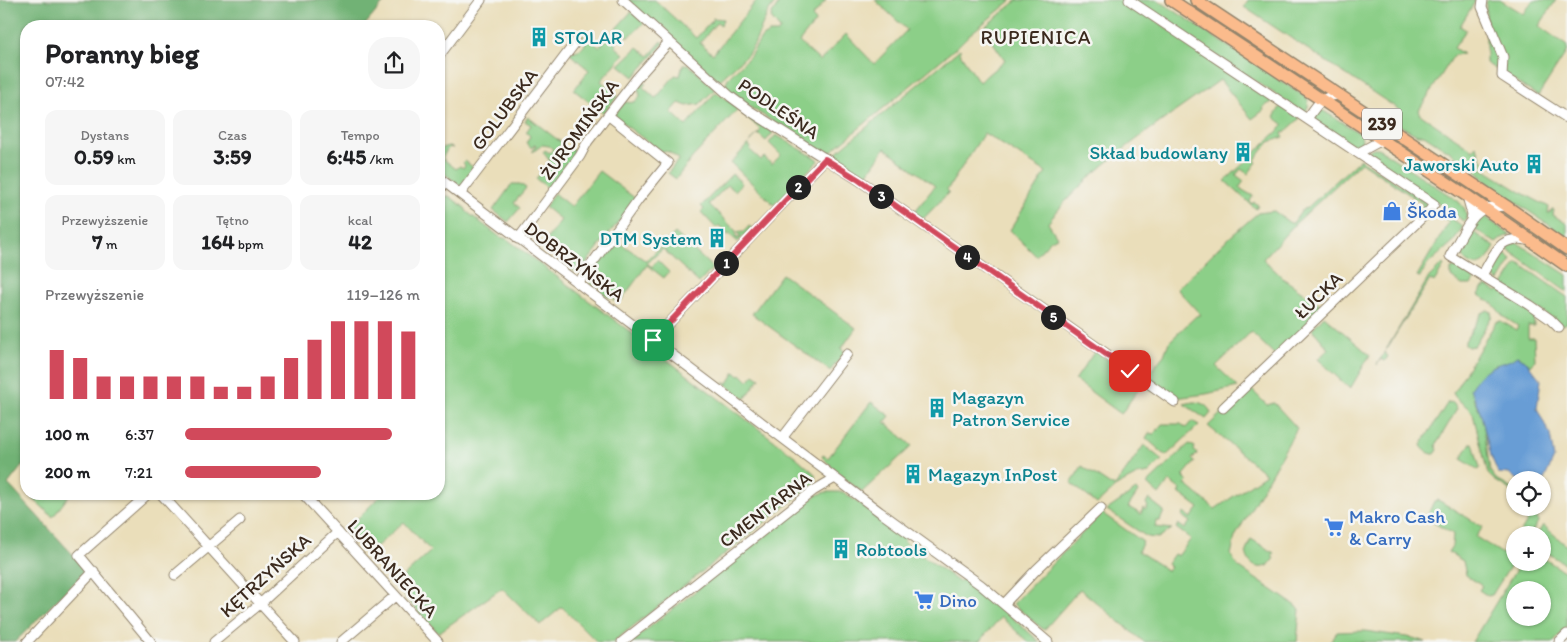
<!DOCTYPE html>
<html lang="pl">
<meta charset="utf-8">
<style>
body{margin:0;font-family:Itim,sans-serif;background:#f6f6f6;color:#202124;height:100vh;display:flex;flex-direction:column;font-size:19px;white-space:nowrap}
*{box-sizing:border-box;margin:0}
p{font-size:16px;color:#757577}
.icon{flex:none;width:28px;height:28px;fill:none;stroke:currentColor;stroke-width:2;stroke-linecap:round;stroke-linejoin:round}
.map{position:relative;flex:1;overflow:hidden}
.drawer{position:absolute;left:20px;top:20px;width:425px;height:480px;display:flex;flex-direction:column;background:#fff;border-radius:20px;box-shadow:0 1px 4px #0004}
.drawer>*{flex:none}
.buttons{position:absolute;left:1506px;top:471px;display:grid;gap:10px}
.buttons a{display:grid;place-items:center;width:45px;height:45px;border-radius:50%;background:#fff;box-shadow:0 1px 4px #0004;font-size:25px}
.pin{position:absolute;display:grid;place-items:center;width:42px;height:42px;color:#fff;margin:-21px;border-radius:10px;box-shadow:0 2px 8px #0006}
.km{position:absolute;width:25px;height:25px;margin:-12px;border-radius:50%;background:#222;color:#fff;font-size:14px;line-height:25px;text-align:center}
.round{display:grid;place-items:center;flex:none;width:52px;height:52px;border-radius:20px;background:#f6f6f6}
.overview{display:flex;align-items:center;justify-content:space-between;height:85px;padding:0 25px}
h1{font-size:28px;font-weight:700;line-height:38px}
.figures{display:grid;grid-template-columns:repeat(3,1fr);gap:8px;height:85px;padding:5px 25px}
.figures div{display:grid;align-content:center;border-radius:12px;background:#f6f6f6;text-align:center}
.figures b{font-size:21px;font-weight:700}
.figures small{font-size:14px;font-weight:400}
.figures p{font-size:14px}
.chart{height:140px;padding:10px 25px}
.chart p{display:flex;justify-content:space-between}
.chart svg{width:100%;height:90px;margin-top:5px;stroke:#d1495b;stroke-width:6}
ul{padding:0 25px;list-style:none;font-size:16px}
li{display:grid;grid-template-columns:80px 60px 1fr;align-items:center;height:38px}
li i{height:12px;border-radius:6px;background:#d1495b}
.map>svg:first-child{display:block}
</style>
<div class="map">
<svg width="1567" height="642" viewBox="0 0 1567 642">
<rect width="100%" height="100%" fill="#f6f6f2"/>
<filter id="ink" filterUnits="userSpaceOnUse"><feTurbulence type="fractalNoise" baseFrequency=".02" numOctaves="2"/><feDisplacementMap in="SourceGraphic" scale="10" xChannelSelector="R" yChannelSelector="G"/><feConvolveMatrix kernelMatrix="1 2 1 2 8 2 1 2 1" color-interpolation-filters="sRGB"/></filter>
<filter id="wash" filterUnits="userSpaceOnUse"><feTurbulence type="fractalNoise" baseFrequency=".0096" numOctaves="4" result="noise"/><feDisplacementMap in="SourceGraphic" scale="20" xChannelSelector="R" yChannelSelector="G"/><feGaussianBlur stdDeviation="1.12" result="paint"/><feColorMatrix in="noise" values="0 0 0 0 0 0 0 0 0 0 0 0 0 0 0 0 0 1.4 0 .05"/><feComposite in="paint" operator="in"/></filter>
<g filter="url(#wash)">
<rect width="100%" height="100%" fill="#eadeba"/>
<path fill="#8ccf88" stroke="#647c53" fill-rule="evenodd" d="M628,0H655L696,38L712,21L713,18L723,19L721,25L717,22L700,43L713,54L757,0H777L767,14L754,45L748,54L719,81L670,36L665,27L648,18Z
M781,0H826L812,17L816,21L799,42L820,61L846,34L874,64L907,30L875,0H1012L970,34L958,46L827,155L745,104L727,90L726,83L728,78L750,56L762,37L769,33H778L780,29L771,18L772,14Z
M1018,0H1126L1274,101L1263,107L1264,110L1252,119L1220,80C1164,121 1088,167 1048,223L1057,237L1051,240L1036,256L1010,230L1046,172L984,133L947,190L949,192L923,219L912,215L935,186L885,148L864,179L831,157L960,49L961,55L979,82L1005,60L983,28Z
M1132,0H1158L1307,98C1310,103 1308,109 1304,113Z
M1248,0H1476L1460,26L1466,30L1454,48L1463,54L1454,55L1419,110L1421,115L1473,150L1476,146L1477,147L1481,158L1484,162L1482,168L1524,194L1549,207L1548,213H1550L1552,209L1554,210L1553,215L1567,224V237L1487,183L1473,167L1424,135H1417L1395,123L1401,111L1244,7Z
M1488,0H1500L1523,14L1533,0H1556L1539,26L1567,46V51L1538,96L1486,63V2Z
M631,12L644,23L629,37L620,34L614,38L616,47L624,54L601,81L618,96L603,113L574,90L589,70L571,55L570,52C578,50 584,50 586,41L583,36L585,34L599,47Z
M662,41L664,43L634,77L619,65L638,47L649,56Z
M688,64L715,89L700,104L687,106L679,103L671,112L686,126L716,92L773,133L766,141L758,134L748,144L751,148L750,150L761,160L764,157L772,164L781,155L769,143L776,135L819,160L774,205L731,163L761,130L738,109L692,158L676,179L668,173L679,159L669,152L660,151L613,116L625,102C633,103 635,103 640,96L637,84L642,79L646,83L643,87L655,98L657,97L675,75L680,76L683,65Z
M1281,106L1300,118C1295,124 1289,127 1285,133L1283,132L1282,134L1284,137L1269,142L1255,160L1257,162L1248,174L1241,169L1236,175L1244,181L1239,188L1253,196L1250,201L1252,204L1254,202L1258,205L1256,209L1225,181L1284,125L1274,117Z
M1322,110L1361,134L1362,141L1356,149L1316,122L1314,117L1319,111Z
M528,117L562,143L557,150L563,155L569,148L572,150L579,149L576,153V158L552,191L536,179L556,152L549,160L543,152L545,150L550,153L553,149L549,146L542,145L533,152V149L537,146L534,145L532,148L526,143L530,136L526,132L531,125L525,121Z
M449,146L453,148L449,147L442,158L456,169L460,166L463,168L465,165L463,163L465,161L474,168C472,175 466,183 460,186L439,169V152L444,147Z
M1373,148H1378L1458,201L1465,209L1467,220L1464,221L1369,157L1368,151Z
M1360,159L1427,202L1428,206L1425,211L1419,212L1422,207V203L1361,162L1296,223L1263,259L1284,279L1324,307L1275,355L1251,332L1216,366L1238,387L1206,394L1175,398L1145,378L1164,355L1169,342L1196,316L1201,315L1177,289L1221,245L1253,217L1258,213L1274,211L1290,223H1293L1303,209L1307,208Z
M599,171L636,199L581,270L577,273L567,266L569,264L543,244L561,220L545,207L554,193L571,207Z
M732,174L742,183L735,191L728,185L709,204L736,231V238H740V235L738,234V232H744L749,226L752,228L738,242L729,234L727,235L719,225L716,228L701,212L704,209L701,206Z
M512,184H520L526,188L514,203L520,208L508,222L493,210Z
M449,196L465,208L467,212L500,237L507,239L796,457L815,474L816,482L812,485L613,642H597L562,607L540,625L502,588L438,633L394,585L431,551L404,522L367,555L345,531L382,494H439V198Z
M1436,209L1463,226L1454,241L1428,264L1419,278L1417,276L1449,222L1434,212Z
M1482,215H1483L1510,235L1504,237L1496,243L1474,229L1472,226L1478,217Z
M1470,230L1495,247C1492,252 1488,260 1483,263C1471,270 1457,257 1461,245C1463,240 1467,235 1470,230Z
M675,233L713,268L699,283L663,249L647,263L652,267L657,260L669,272L664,278L647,265L620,302L613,300L615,298L612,295L610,298L600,291L602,288L599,286L597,288L589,282V278L598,266L596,265L613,238L646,261Z
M1518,243L1567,275V292L1504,247L1505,245Z
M1500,252H1502L1512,260L1499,281L1490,275L1489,272Z
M1517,263L1520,264L1567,297V323L1562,325L1503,285Z
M1443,264L1444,266L1434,282L1430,280L1384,353L1388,356L1385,361L1380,359L1377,365L1429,277Z
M1459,266L1472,275L1474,280L1471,285H1462L1451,277V269Z
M782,274L856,328L841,349L845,352L830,371L752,314Z
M1487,286L1497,292L1499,290L1533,312L1534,326H1528V338H1534L1535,360L1530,366L1525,360L1517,356L1508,363L1495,365L1473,398L1480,411L1483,421L1490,471L1496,479L1515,491V493L1494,480L1488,474L1473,414C1468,405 1456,401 1453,393L1496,322L1501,321L1516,330L1518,326L1504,317L1493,304L1479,295L1482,288Z
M1488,310L1491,312L1492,316L1474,346L1468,347L1465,345V341L1482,313Z
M1324,316L1370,355L1350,389L1318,359L1329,349L1312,329Z
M1095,351L1142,384L1121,414L1075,380Z
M735,372L739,376L741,374L748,381L754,374L760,378L745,399L724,383H728Z
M1249,387L1267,405L1274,403L1297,428L1235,537L1231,555L1237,566L1300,609L1297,642H1144L1080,589L1044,630L1013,604L1102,513L1143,542L1138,551L1164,568L1163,569L1167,571L1170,567L1167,564L1174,554L1178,556L1191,539L1176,528L1178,524L1185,529L1190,522L1182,516L1184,513L1191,518L1199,508L1179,493L1181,490L1169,481L1159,495L1147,484L1189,444L1195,447L1194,450L1197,454L1192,459L1195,462L1183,476L1188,481L1185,484L1215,509L1266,474L1208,426Z
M871,402L890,416L885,422L912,446L862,492L840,475L822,457L823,455L828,458Z
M1193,402C1201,402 1208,405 1211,413L1206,419L1184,404Z
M1448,402L1454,403L1457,409L1436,445L1438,450L1435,454C1430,455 1422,449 1421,445Z
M1192,421L1199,425L1167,455H1165L1146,438L1149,433L1154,434L1162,424H1181L1186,428Z
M1473,443L1480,468L1479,470L1461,459L1470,444Z
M1144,445L1161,459V461L1149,473L1137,475L1118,485L1097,504L1071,483L1082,466L1112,486H1115Z
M1136,490L1138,492L1128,507L1141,514L1143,508L1145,510L1148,506L1146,504L1149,499L1164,511L1160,521H1156L1155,527L1172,529L1158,538L1147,537L1107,510Z
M826,492H843L904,536V542L959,582L963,579L993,601L1040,642H1028L1001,617L979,642H631L817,495Z
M28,494H70L53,517Z
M1438,500L1483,527L1476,537L1506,556L1515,541V559L1492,595L1488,596L1479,590L1482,586L1466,575L1463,561L1448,552L1452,546L1453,534L1429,520L1427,517L1433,503Z
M1519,508H1525L1537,515L1538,522L1530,535H1519L1531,515Z
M1543,525L1567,546V565L1543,550L1542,535H1537Z
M1251,539L1274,553L1272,556L1274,558L1268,566C1255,570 1248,564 1246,551Z
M1543,558L1567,573V627L1554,642H1472L1520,563L1542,562ZM1515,590H1542V618H1515Z
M1365,631L1413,638L1425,642H1330L1337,632Z"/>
<path fill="#71b274" stroke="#566e49" d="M0,0H386L364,26H26V461L8,484L87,570L15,642H0Z"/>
<path fill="#689dd5" stroke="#52647a" d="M1517,356L1525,360L1541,380L1537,408L1550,435L1554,458L1543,482L1542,480H1518L1509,474L1498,473L1491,456L1480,411L1470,389C1477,378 1483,370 1496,365C1506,361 1507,363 1517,356Z"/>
</g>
<g filter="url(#ink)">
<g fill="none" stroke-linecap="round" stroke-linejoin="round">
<defs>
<path id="minor" d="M623,0L731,97L750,111L859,180L1175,402
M1129,0L1434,204L1430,210L1223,408
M1483,0L1482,7L1503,57L1502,76L1567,118
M439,56L481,0
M1307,119C1317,105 1320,97 1337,95
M1358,153L1382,140
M439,178L880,512L981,585L1048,642
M460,194L575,43
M1467,196L1472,214L1471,220
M1506,206C1498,207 1489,206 1482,210C1469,217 1458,243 1450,256L1530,305L1550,319L1559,328
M518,239L580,156L588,141L637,78L669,42
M1482,275C1495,254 1498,235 1527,240
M578,283L638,200L668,163L609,116
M653,340L825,159
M783,437L847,354
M148,494L79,555L151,642
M161,494L295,642
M303,494L438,642
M175,575L240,520
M1004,604L1036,570L1101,508
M27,642L94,571
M214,642L261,603L338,532
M341,642L395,596
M622,642L813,491L835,478
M1559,642L1567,634"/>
<path id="major" d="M1171,0L1467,196L1567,266
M1196,0L1506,206L1567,249"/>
</defs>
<use href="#minor" stroke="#92846c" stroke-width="11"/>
<use href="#major" stroke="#92846c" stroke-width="14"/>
<use href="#minor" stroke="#fff" stroke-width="9"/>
<use href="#major" stroke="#fbbb8c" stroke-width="11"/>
</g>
</g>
<g fill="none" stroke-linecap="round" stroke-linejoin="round" filter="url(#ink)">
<defs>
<path id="route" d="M653,340L825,159L859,180L1130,371"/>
</defs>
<use href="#route" stroke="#fff" stroke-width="10"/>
<use href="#route" stroke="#d1495b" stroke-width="6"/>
</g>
<defs>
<symbol id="building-bare" viewBox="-9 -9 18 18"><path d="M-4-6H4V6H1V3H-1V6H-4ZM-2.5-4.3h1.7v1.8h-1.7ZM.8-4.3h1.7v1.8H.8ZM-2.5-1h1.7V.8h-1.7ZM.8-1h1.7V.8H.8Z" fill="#0f9aa8" stroke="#f6f6f2" stroke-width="2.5" paint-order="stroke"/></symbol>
<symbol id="shop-bare" viewBox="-9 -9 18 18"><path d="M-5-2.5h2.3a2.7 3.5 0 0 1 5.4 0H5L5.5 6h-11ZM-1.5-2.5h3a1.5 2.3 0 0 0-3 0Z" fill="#3f7fe0" stroke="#f6f6f2" stroke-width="2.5" paint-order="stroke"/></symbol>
<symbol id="supermarket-bare" viewBox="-9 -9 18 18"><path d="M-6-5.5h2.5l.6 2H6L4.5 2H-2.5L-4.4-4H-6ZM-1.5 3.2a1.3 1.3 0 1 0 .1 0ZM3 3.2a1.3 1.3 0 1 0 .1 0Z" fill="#3f7fe0" stroke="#f6f6f2" stroke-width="2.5" paint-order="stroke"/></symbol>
</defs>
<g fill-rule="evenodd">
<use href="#building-bare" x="525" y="23" width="28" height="28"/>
<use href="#building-bare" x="1229" y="138" width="28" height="28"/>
<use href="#building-bare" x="1520" y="150" width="28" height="28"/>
<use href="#shop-bare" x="1378" y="197" width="28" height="28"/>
<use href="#building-bare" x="703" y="224" width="28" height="28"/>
<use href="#building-bare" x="923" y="394" width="28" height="28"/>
<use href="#building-bare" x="899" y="460" width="28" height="28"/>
<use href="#supermarket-bare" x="1320" y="513" width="28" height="28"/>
<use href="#building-bare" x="827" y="535" width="28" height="28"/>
<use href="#supermarket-bare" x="910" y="586" width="28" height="28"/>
</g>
<g text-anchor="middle" stroke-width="5" stroke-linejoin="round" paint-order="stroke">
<rect fill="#f6f6f2" stroke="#73675e" stroke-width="1" x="1362" y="108.5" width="40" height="31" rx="4"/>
<g font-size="18" font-weight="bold" fill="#3b2a1e">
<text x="1382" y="130">239</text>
</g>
<g font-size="19" fill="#0d838f" stroke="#f6f6f2" text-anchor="start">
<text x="554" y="44">STOLAR</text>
<text x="1228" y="159" text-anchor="end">Skład budowlany</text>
<text x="1519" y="171" text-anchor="end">Jaworski Auto</text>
<text x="702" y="245" text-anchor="end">DTM System</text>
<text x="952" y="404">Magazyn<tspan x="952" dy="22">Patron Service</tspan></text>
<text x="928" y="481">Magazyn InPost</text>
<text x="856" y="556">Robtools</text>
</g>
<g font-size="19" fill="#3b2a1e" stroke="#f6f6f2">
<text transform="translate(779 108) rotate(34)" y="7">PODLEŚNA</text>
<text transform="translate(504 109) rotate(-53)" y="7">GOLUBSKA</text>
<text transform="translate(579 129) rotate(-54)" y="7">ŻUROMIŃSKA</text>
<text transform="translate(575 261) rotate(37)" y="7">DOBRZYŃSKA</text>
<text transform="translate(1318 295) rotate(-44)" y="7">ŁUCKA</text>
<text transform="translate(765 509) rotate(-38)" y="7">CMENTARNA</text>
<text transform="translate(393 568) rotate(48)" y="7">LUBRANIECKA</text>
<text transform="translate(265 575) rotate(-42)" y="7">KĘTRZYŃSKA</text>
</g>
<g font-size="19" fill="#366cbe" stroke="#f6f6f2" text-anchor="start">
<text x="1407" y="218">Škoda</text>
<text x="1349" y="523">Makro Cash<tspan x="1349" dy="22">&amp; Carry</tspan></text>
<text x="939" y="607">Dino</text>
</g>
<g font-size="20" letter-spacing="1" fill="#3b2a1e" stroke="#f6f6f2">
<text x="1036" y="44">RUPIENICA</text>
</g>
</g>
</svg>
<div class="buttons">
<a><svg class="icon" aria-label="locate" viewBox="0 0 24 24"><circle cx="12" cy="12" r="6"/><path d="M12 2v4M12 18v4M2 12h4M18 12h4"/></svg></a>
<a>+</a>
<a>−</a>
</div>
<div class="pin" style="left:653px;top:340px;background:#1e9e55"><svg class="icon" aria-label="arrive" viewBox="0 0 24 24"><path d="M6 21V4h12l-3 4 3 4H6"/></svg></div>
<div class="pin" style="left:1130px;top:371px;background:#d93025"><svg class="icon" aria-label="check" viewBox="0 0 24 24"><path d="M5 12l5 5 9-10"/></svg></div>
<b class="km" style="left:726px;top:263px">1</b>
<b class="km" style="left:798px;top:187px">2</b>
<b class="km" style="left:881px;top:196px">3</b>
<b class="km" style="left:967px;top:257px">4</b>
<b class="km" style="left:1053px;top:317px">5</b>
<section class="drawer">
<div class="overview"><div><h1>Poranny bieg</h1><p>07:42</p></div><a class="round"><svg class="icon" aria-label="share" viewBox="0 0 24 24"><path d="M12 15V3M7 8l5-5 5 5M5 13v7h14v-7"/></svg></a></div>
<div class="figures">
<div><p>Dystans</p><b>0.59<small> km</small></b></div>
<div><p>Czas</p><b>3:59</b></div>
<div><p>Tempo</p><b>6:45<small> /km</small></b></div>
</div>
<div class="figures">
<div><p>Przewyższenie</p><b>7<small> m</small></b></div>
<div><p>Tętno</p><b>164<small> bpm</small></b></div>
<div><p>kcal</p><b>42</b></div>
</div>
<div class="chart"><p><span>Przewyższenie</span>119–126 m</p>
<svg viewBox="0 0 160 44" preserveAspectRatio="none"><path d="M5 44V20M15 44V24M25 44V33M35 44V33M45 44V33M55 44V33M65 44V33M75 44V38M85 44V38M95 44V33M105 44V24M115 44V15M125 44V6M135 44V6M145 44V6M155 44V11"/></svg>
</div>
<ul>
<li><b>100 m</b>6:37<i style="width:88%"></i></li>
<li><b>200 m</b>7:21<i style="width:58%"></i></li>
</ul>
</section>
</div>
